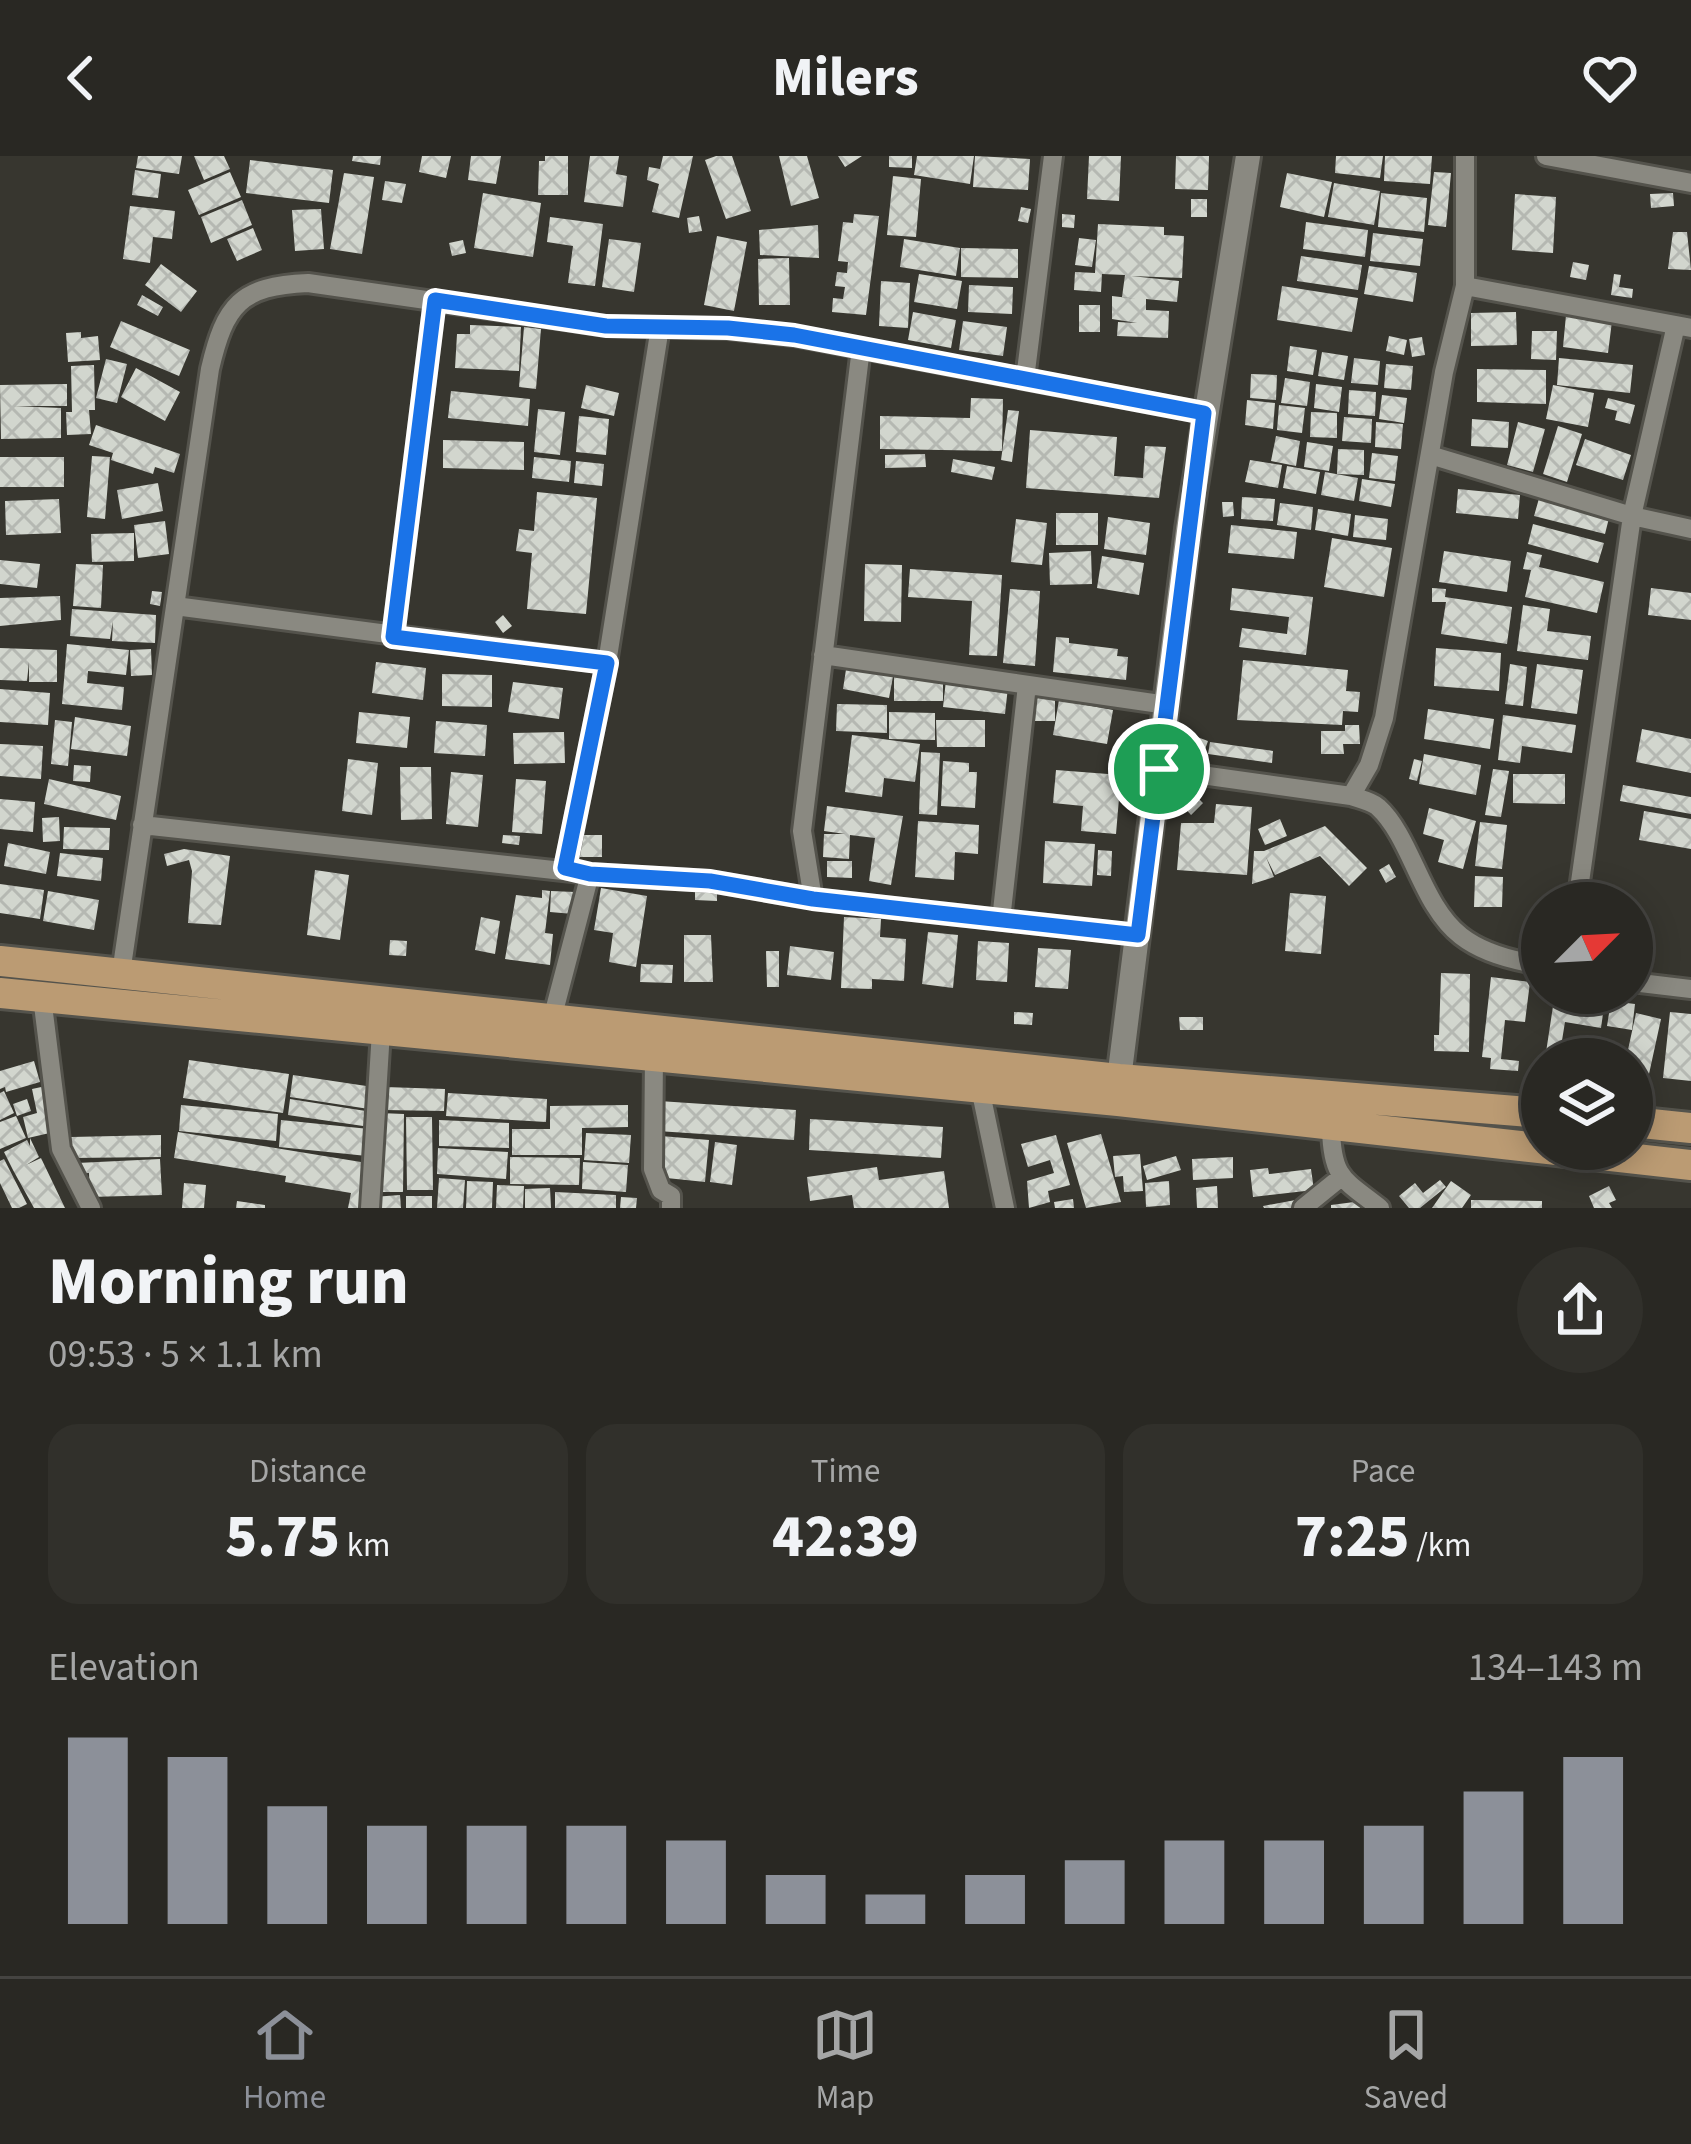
<!DOCTYPE html>
<meta charset="utf-8">
<style>
body{margin:0;font-family:"Source Sans 3",sans-serif;background:#31302b;color:#f1f3f6;height:100vh;display:flex;flex-direction:column;font-size:45px;white-space:nowrap}
*{box-sizing:border-box;margin:0}
p{font-size:39px;color:#a5a6a6}
.icon{flex:none;width:66px;height:66px;fill:none;stroke:currentColor;stroke-width:2;stroke-linecap:round;stroke-linejoin:round}
.map{position:relative;height:1052px;overflow:hidden}
.sheet{display:flex;flex-direction:column;background:#292823;flex:1}
.sheet>*{flex:none}
.needle{width:78px;rotate:66deg}
.tools{position:absolute;left:1521px;top:726px;display:grid;gap:24px}
.tools a{display:grid;place-items:center;width:132px;height:132px;border-radius:50%;background:#292823;box-shadow:0 6px 30px #0003,0 0 0 3px #454441;font-size:60px}
.pin{position:absolute;display:grid;place-items:center;width:102px;height:102px;color:#fff;margin:-51px;border:6px solid #fff;border-radius:50%;box-shadow:0 3px 12px #0007}
.round{display:grid;place-items:center;flex:none;width:126px;height:126px;border-radius:63px;background:#31302b}
.overview{display:flex;align-items:center;justify-content:space-between;height:204px;padding:0 48px}
h1{font-size:66px;font-weight:800;line-height:90px}
.metrics{display:grid;grid-template-columns:repeat(3,1fr);gap:18px;height:204px;padding:12px 48px}
.metrics div{display:grid;align-content:center;border-radius:30px;background:#31302b;text-align:center}
.metrics b{font-size:60px;font-weight:800}
.metrics small{font-size:33px;font-weight:400}
.metrics p{font-size:33px}
.chart{height:336px;padding:24px 48px}
.chart p{display:flex;justify-content:space-between}
.chart svg{width:100%;height:216px;margin-top:12px;stroke:#8c9099;stroke-width:6}
header{display:flex;justify-content:space-between;align-items:center;height:156px;padding:0 48px;background:#292823;font-size:54px;font-weight:800}
.tab-bar{display:flex;justify-content:space-around;align-items:center;height:168px;border-top:3px solid #454441;background:#292823;font-size:33px;color:#a5a6a6}
.tab-bar a{display:grid;justify-items:center;gap:6px}
.tab-bar .current{color:#8c9099}
.map>svg:first-child{display:block}
</style>
<header><svg class="icon" aria-label="back" viewBox="0 0 24 24"><path d="M15 5l-7 7 7 7"/></svg>Milers<svg class="icon" aria-label="heart" viewBox="0 0 24 24"><path d="M12 20l-8-8c-3-5 5-10 8-4 3-6 11-1 8 4z"/></svg></header>
<div class="map">
<svg width="1691" height="1052" viewBox="0 0 1691 1052">
<defs>
<pattern id="building-cross-hatch" width="8" height="8" patternUnits="userSpaceOnUse" patternTransform="scale(3)"><rect width="8" height="8" fill="#d2d6ce"/><path d="M0 0l8 8M0 8l8-8" fill="none" stroke="#b5b8b2"/></pattern>
</defs>
<rect width="100%" height="100%" fill="#37362f"/>
<path fill="url(#building-cross-hatch)" d="M138,0H182L179,18L136,12Z
M194,0H224L230,13L204,24Z
M353,0H381L380,9L352,5Z
M422,0H451L446,22L419,16Z
M471,0H501L496,28L468,24Z
M545,0H568V39H538L539,5H545Z
M590,0H619L616,18L627,20L623,51L584,46Z
M663,0H693L679,62L652,56L659,28L647,24L649,11L660,13Z
M716,0H732L751,55L726,63L705,4Z
M779,0H807L819,42L791,50Z
M838,0H862L845,11Z
M889,0H912V12L889,11Z
M917,0H974L970,28L914,19Z
M975,0L1030,3L1028,34L973,31Z
M1089,0H1121L1119,45L1087,43Z
M1176,0H1209L1208,34L1175,33Z
M1336,0H1383L1380,22L1335,17Z
M1385,0H1432L1430,28L1384,25Z
M250,4L333,14L329,47L246,37Z
M135,14L161,18L158,42L132,39Z
M230,16L241,41L199,59L188,34Z
M1434,16L1451,17L1446,71L1428,69Z
M344,17L374,21L362,98L330,93Z
M1287,17L1332,26L1324,61L1280,51Z
M893,20L921,23L916,81L887,79Z
M385,25L406,28L402,47L382,44Z
M1334,27L1380,35L1374,69L1328,61Z
M483,37L541,47L533,101L474,92Z
M1381,37L1427,42L1424,76L1378,71Z
M1673,37L1674,50L1651,52L1650,38Z
M1515,38L1556,41L1553,97L1512,94Z
M1191,43H1207V61H1191Z
M242,44L252,69L211,87L201,61Z
M130,50L175,55L172,83L153,81L150,107L123,103Z
M1021,51L1031,53L1028,67L1018,65Z
M321,53L324,93L295,95L292,54Z
M854,58L879,60L866,159L832,156L833,142L843,143L845,131L835,130L837,116L847,117L848,106L838,105L843,66L853,67Z
M1062,58L1075,59L1074,72L1062,71Z
M699,60L702,75L689,77L687,62Z
M550,61L603,68L595,130L568,127L573,90L547,86Z
M1306,66L1368,74L1365,101L1303,93Z
M1098,68L1164,71V79L1184,80L1182,122L1131,120L1179,125L1177,146L1146,143V154L1169,155L1168,182L1117,180L1118,166L1137,167L1112,163V140L1137,143L1122,141L1125,119L1102,118L1101,136L1074,134L1075,116L1095,117Z
M818,69L819,102L760,99L759,74Z
M253,72L262,94L237,105L227,83Z
M1673,76H1687L1691,114L1668,113Z
M1373,77L1423,83L1420,110L1370,105Z
M717,80L747,86L734,155L704,149Z
M1079,82L1096,84L1092,111L1075,109Z
M609,83L641,87L634,136L602,131Z
M904,83L960,92L956,120L900,111Z
M463,84L466,97L452,100L449,87Z
M961,92L1018,93V122L961,121Z
M1301,100L1362,109L1358,134L1297,125Z
M789,102L790,149H759L758,103Z
M1573,106L1589,109L1586,124L1570,121Z
M161,108L197,135L181,156L145,129Z
M1369,110L1417,117L1413,146L1364,138Z
M919,118L962,125L957,153L914,146Z
M1614,118L1621,119L1619,131L1633,133L1632,142L1611,139Z
M881,125L910,127L908,172L879,170Z
M969,129L1013,131L1012,158L968,156Z
M1282,130L1358,142L1352,176L1277,164Z
M142,139L163,151L158,160L137,149Z
M1079,149H1100V176H1079Z
M913,156L956,164L951,192L908,184Z
M1516,156L1517,189L1471,190V157Z
M1566,159L1612,165L1608,197L1563,191Z
M121,165L190,194L179,220L110,191Z
M963,165L1007,171L1003,200L959,194Z
M470,169L521,171L519,215L455,212L457,178H470Z
M524,171L541,173L536,233L519,231Z
M1532,175H1557L1556,204L1531,203Z
M81,176V182L98,180L100,204L68,206L66,177Z
M1389,180L1407,184L1404,199L1386,195Z
M1422,181L1425,199L1412,201L1409,183Z
M1290,190L1317,194L1313,219L1287,215Z
M1322,196L1348,200L1344,224L1318,220Z
M1354,202L1380,205L1378,229L1351,227Z
M1559,202L1633,209L1630,237L1557,229Z
M106,203L127,208L117,247L96,242Z
M1386,208L1413,210L1411,234L1384,232Z
M94,209L95,254H89L91,278L67,279L66,256H72L71,210Z
M136,212L180,236L165,265L121,241Z
M1477,213L1546,214V248L1477,246Z
M1251,218L1277,219L1276,244L1250,242Z
M1285,222L1310,226L1307,250L1281,247Z
M67,228V250H14L61,252V282L1,283L0,229Z
M1316,228L1342,231L1339,256L1314,252Z
M586,229L619,237L614,260L581,252Z
M1553,229L1594,237L1588,271L1546,263Z
M1349,234L1376,236L1375,260L1348,258Z
M451,235L530,243L528,270L448,262Z
M1382,239L1407,242L1404,267L1379,263Z
M971,242L1003,243L1002,295L880,293V260L970,262Z
M1608,242L1635,249L1630,268L1615,264L1617,255L1605,252Z
M1247,244L1275,247L1273,273L1245,269Z
M1279,249L1305,252L1302,277L1277,274Z
M538,253L565,256L560,299L534,296Z
M1008,254L1019,255L1012,306L1001,304Z
M1311,256L1337,257V282L1310,281Z
M579,260L609,263L606,299L576,296Z
M1344,261L1372,263L1371,287L1342,285Z
M1472,263L1509,266L1508,292L1471,290Z
M1376,266L1403,268L1401,293L1375,291Z
M1518,266L1545,273L1533,316L1507,309Z
M96,269L180,298L174,317L155,311L153,318L111,304L113,297L89,289Z
M1558,270L1582,278L1567,326L1543,318Z
M1030,274L1117,281L1114,320L1143,322L1145,290L1166,291L1159,342L1026,332Z
M1276,280L1300,285L1296,310L1271,305Z
M1585,283L1631,299L1623,324L1576,309Z
M443,284L524,286V314L443,312Z
M1307,286L1333,290L1329,315L1304,311Z
M1338,293L1364,294V319L1337,318Z
M1372,297L1398,300L1395,325L1369,322Z
M925,298L926,311L885,312V299Z
M92,300L110,301L105,363L87,361Z
M0,301H64V331H0Z
M534,301L571,305L569,326L532,322Z
M953,303L995,311L992,324L951,316Z
M1250,304L1282,309L1278,332L1245,326Z
M576,305L604,308L602,330L574,327Z
M1287,310L1320,316L1316,338L1283,332Z
M1325,316L1358,322L1354,345L1321,339Z
M1362,323L1395,328L1391,351L1359,345Z
M158,327L163,355L122,363L117,334Z
M1458,333L1520,339L1518,363L1456,357Z
M537,336L597,342L586,458L527,453L532,397L516,395L519,373L534,375Z
M1540,339L1610,358L1605,378L1534,360Z
M1242,341L1275,343L1273,365L1241,363Z
M59,343L61,377L6,379L5,345Z
M1222,346H1233L1234,360L1223,361Z
M1280,347L1313,351L1311,374L1277,369Z
M1318,353L1351,358L1348,380L1315,374Z
M1056,357H1098V389H1056Z
M1355,359L1388,363L1386,384L1353,381Z
M1108,361L1150,367L1146,399L1104,393Z
M1016,363L1047,367L1042,409L1011,406Z
M165,365L169,398L138,402L134,369Z
M1533,368L1604,387L1598,407L1528,388Z
M1231,369L1297,376L1294,403L1228,397Z
M134,377V405L92,406L91,378Z
M1332,382L1392,392L1384,441L1324,431Z
M1091,395L1092,428L1050,429L1049,397Z
M1444,395L1511,405L1507,436L1439,426Z
M1527,396L1542,399L1539,411L1604,426L1597,457L1525,441L1531,414L1523,413Z
M1102,400L1144,407L1139,439L1097,432Z
M0,404L40,408L37,432L0,428Z
M76,408L103,409L101,452L73,450Z
M865,408L902,409L901,466L864,465Z
M910,413L1002,419L997,500L969,499L972,445L908,441Z
M1232,432L1313,441L1306,499L1239,491L1242,472L1287,478L1289,461L1230,454Z
M1432,432L1446,433L1445,441L1512,451L1507,488L1441,478L1446,446H1432Z
M1651,432L1691,437V464L1648,459Z
M1010,433L1040,435L1035,510L1003,507Z
M152,435L162,436L160,450L150,448Z
M60,440L61,464L0,470V442Z
M1523,449L1550,453L1547,475L1591,480L1588,504L1517,495Z
M72,453L156,459L155,487L112,485L113,465L110,483L70,480Z
M503,459L512,470L503,477L495,466Z
M1056,481L1069,482V487L1118,493L1117,500L1128,501L1126,524L1053,516Z
M67,488L129,494L126,519L88,515L87,527L124,531L122,554L62,548Z
M0,492L57,494V526H29V506L27,525L0,524Z
M1436,492L1501,497L1499,535L1434,530Z
M151,493L152,519L131,520L130,494Z
M1243,504L1348,514L1346,535L1360,536L1358,556L1343,555L1342,569L1237,564Z
M376,506L426,512L423,544L372,537Z
M847,507L894,515L889,542L843,533Z
M1510,508L1527,511L1523,550L1505,548Z
M1537,508L1583,514L1577,558L1531,552Z
M442,518L492,519V551L442,550Z
M894,518L943,519V545H894Z
M946,524L1008,531L1005,558L943,551Z
M513,526L563,532L559,563L508,556Z
M0,533L50,537L48,569L0,566Z
M1036,537H1055V565H1035Z
M1059,544L1113,554L1107,588L1053,579Z
M837,548L887,549V577L836,575Z
M1428,553L1494,563L1490,593L1424,583Z
M359,556L410,561L407,592L356,587Z
M889,556L935,557V584L889,583Z
M1503,559L1576,569L1572,597L1522,590L1520,607L1498,604Z
M75,561L131,570L127,600L71,593Z
M55,564L72,566L68,610L51,608Z
M936,564H985V591H937Z
M436,565L487,569L485,600L434,597Z
M1345,569H1359L1360,588H1343L1344,598H1321V575H1345Z
M1642,573L1691,583V617L1636,606Z
M564,576L565,607L514,608L513,577Z
M1189,578L1208,585L1203,599L1184,593Z
M852,579L920,588L915,626L884,622L882,641L845,636Z
M1210,586L1273,595L1272,607L1208,598Z
M0,588L43,590L41,623L0,620Z
M921,596L940,597L937,659L919,658Z
M1424,598L1481,609L1476,639L1419,628Z
M348,603L378,607L372,659L342,655Z
M1414,603L1422,605L1417,625L1409,623Z
M943,605L969,607V616H977L975,652L941,650Z
M74,609L91,610L90,626L73,625Z
M400,611H431L432,663L401,664Z
M1493,613L1509,615L1501,661L1485,659Z
M1056,614L1121,619L1116,678L1081,675L1083,650L1053,647Z
M451,616L483,619L478,671L446,668Z
M1513,618H1565V648L1513,647Z
M49,623L121,640L116,664L44,648Z
M516,623L546,625L542,678L512,676Z
M1623,629L1691,641V658L1620,645Z
M1194,638L1203,647L1191,659L1183,650Z
M0,643L35,646L33,676L0,673Z
M1216,648L1252,651L1247,719L1177,714L1181,667H1214Z
M827,650L903,660L891,729L869,725L875,682L850,679L849,703L823,701L824,678H845L824,675Z
M1429,652L1476,665L1463,713L1438,706L1444,684L1423,678Z
M1644,655L1691,663V693L1639,684Z
M59,661L60,685L43,686L42,662Z
M1280,663L1287,680L1265,689L1258,673Z
M918,665L979,669L978,698L955,696L954,724L915,721Z
M1480,666L1507,669L1502,713L1475,710Z
M1325,670L1367,712L1349,730L1320,700L1275,719L1266,701L1274,721L1252,728L1254,695H1264Z
M64,671L110,672L109,694L63,693Z
M503,679L520,680L519,689L502,687Z
M578,679H602V701H578Z
M1045,685L1095,688L1092,730L1043,727Z
M8,687L50,696L46,718L4,710Z
M184,693L230,700L221,769L188,767L192,715L189,704L167,710L164,698Z
M1098,694L1112,695L1111,720L1097,719Z
M60,697L103,702L101,725L57,720Z
M827,705H852V722L827,721Z
M1389,708L1396,721L1386,727L1379,714Z
M315,714L349,719L340,784L307,779Z
M1475,720L1503,721L1502,751H1474Z
M0,728L44,734L40,763L0,757Z
M695,731L717,732V745L695,744Z
M601,732L647,740L636,811L609,806L613,777L594,774Z
M542,734L550,735L545,777L553,778L550,809L505,803L516,739L542,742Z
M48,735L99,744L94,774L43,765Z
M551,735L575,736L573,758L550,756Z
M1290,737L1326,740L1321,798L1285,795Z
M481,761L500,765L495,798L475,794Z
M844,761L881,763L880,781L906,783L904,825L872,823V833L841,832Z
M928,776L958,779L953,832L922,828Z
M684,779H711L713,826H684Z
M390,784L407,785L406,800L389,799Z
M978,785L1009,787L1007,826L976,824Z
M790,790L834,796L831,824L787,819Z
M1038,792L1071,794L1068,833L1035,831Z
M766,795H779V831H767Z
M641,808L673,809L672,827L640,826Z
M1441,817L1470,818L1469,896L1434,895V879H1439Z
M1491,821L1530,826L1525,866L1505,864L1501,903L1519,905L1518,915L1490,913L1491,902L1482,901Z
M1555,837L1605,844L1601,872L1565,866L1559,903H1545Z
M1611,845L1635,848L1632,874L1607,870Z
M1014,856L1033,857L1032,869L1014,868Z
M1670,856L1691,858V925L1663,922Z
M1636,857L1661,863L1649,918L1632,914V903H1626Z
M1179,861H1203V874H1180Z
M189,904L289,918L283,957L183,942Z
M34,905L40,926L6,936L5,931L0,933V915Z
M293,919L373,931L369,953L290,941Z
M46,930L54,976L28,982L23,961L37,957L32,933Z
M385,931L445,933L444,955L384,954Z
M4,935L14,957L0,964V937Z
M448,937L547,943L546,966L446,960Z
M27,943L31,955L17,960L13,948Z
M290,943L372,956L370,971L288,959Z
M659,945L796,954L794,984L657,975Z
M181,949L278,958L276,985L179,975Z
M628,949V971L582,972V999H512V973H550V950Z
M380,957L404,958L403,1036H380Z
M16,960L26,982L0,993V966Z
M406,961H432L433,1034H407Z
M810,963L943,971L941,1002L809,994Z
M281,964L369,973L367,1000L279,991Z
M439,964L509,967V992L439,990Z
M178,976L367,1007L360,1052H348L351,1037L285,1026L286,1020L174,1002Z
M586,977L631,979L629,1007L584,1004Z
M1101,978L1121,1046L1086,1052L1067,987Z
M161,979V1001L72,1002L71,981Z
M1056,979L1070,1029L1048,1035L1050,1046L1029,1052L1027,1025L1054,1017L1050,1004L1028,1011L1021,988Z
M661,980L709,984L705,1026L657,1021Z
M30,982L39,1001L26,1009L41,1002L65,1052H34L13,1014L4,996L27,984L30,990Z
M715,986L737,989L732,1029L710,1026Z
M438,992L508,996L506,1023L437,1018Z
M1140,998L1143,1035L1124,1036L1123,1020L1115,1021L1113,1000Z
M1176,1000L1181,1014L1147,1024L1143,1010Z
M510,1001L580,1002L579,1029L510,1028Z
M1233,1001V1022L1193,1024L1192,1003Z
M4,1003L27,1048L19,1052H12L0,1027V1005Z
M160,1003L162,1039L90,1041L89,1017L77,1018V1007Z
M583,1006L628,1009L626,1036L582,1033Z
M877,1011L879,1024L944,1015L949,1052H854L852,1039L810,1045L807,1021Z
M1268,1012L1269,1018L1311,1013L1314,1034L1253,1041L1250,1014Z
M439,1022L465,1024L463,1052H437Z
M1440,1024L1446,1031L1420,1052H1409L1399,1040L1415,1027L1423,1037Z
M467,1025L493,1026L492,1052H466Z
M1169,1025L1170,1049L1146,1051L1145,1027Z
M1451,1025L1471,1039L1462,1052H1432Z
M184,1027L206,1029L204,1052H182Z
M497,1029L524,1030L523,1052H496Z
M1217,1030L1218,1052H1197L1196,1032Z
M1609,1030L1616,1044L1609,1047L1612,1052H1594L1589,1040Z
M550,1032L551,1052H525V1033Z
M555,1036L616,1039V1052H555Z
M400,1039L401,1052H374L373,1041Z
M406,1040H432V1052H406Z
M621,1041L637,1042L636,1052H620Z
M1073,1043L1074,1052H1055L1054,1046Z
M1301,1043L1296,1052H1264L1263,1050Z
M1471,1044L1542,1045V1052H1471Z
M237,1045L265,1049V1052H236Z
M1362,1045L1363,1052H1331V1049Z"/>
<g fill="none" stroke-linecap="round" stroke-linejoin="round">
<defs>
<path id="minor" d="M1546,0L1691,27
M1465,130L1691,172
M1025,223L1053,0
M1430,299L1632,360L1691,373
M175,450L607,507
M393,481L435,144
M823,499L1167,549
M1159,613L1351,640C1360,643 1371,645 1378,651C1412,682 1421,749 1461,780C1484,798 1514,805 1542,809
M1351,640L1369,609L1384,562L1444,216L1465,130V0
M142,669L590,718L710,725L813,743L1138,779
M565,713L607,507L660,171
M813,743L802,675L861,192
M1577,747L1632,360L1676,169
M1001,764L1027,529
M121,817L210,213C225,149 240,130 308,127L606,170L728,173L794,180L1204,257
M1632,826L1691,833
M42,841L61,993L91,1052
M552,863L590,718
M654,900L653,1013L661,1034L671,1040V1052
M980,932L1005,1052
M1331,972C1332,1022 1343,1023 1380,1052
M370,1052L381,875
M1303,1052L1340,1022"/>
<path id="tertiary" d="M1119,923L1188,373L1248,0"/>
<path id="primary" d="M0,805L1119,923L1542,957
M0,837L1118,945L1691,1009
M1632,966L1691,972"/>
</defs>
<use href="#minor" stroke="#54534c" stroke-width="24"/>
<use href="#tertiary" stroke="#54534c" stroke-width="30"/>
<use href="#primary" stroke="#54534c" stroke-width="36"/>
<use href="#minor" stroke="#8a8981" stroke-width="18"/>
<use href="#tertiary" stroke="#8a8981" stroke-width="24"/>
<use href="#primary" stroke="#bb9b73" stroke-width="30"/>
</g>
<g fill="none" stroke-linecap="round" stroke-linejoin="round">
<defs>
<path id="route" d="M435,144L606,170L728,172L794,179L1204,257L1138,779L813,743L710,725L590,718L565,712L607,507L393,481Z"/>
</defs>
<use href="#route" stroke="#fff" stroke-width="24"/>
<use href="#route" stroke="#1a73e8" stroke-width="15"/>
</g>
</svg>
<div class="tools">
<a><svg class="needle" viewBox="-14 -14 28 28"><path d="M0-13l5 13h-10z" fill="#e53935"/><path d="M0 13l5-13h-10z" fill="#a5a6a6"/></svg></a>
<a><svg class="icon" aria-label="layers" viewBox="0 0 24 24"><path d="M12 4l9 5-9 5-9-5zM3 14l9 5 9-5"/></svg></a>
</div>
<div class="pin" style="left:1159px;top:613px;background:#1e9e55"><svg class="icon" aria-label="arrive" viewBox="0 0 24 24"><path d="M6 21V4h12l-3 4 3 4H6"/></svg></div>
</div>
<section class="sheet">
<div class="overview"><div><h1>Morning run</h1><p>09:53 · 5 × 1.1 km</p></div><a class="round"><svg class="icon" aria-label="share" viewBox="0 0 24 24"><path d="M12 15V3M7 8l5-5 5 5M5 13v7h14v-7"/></svg></a></div>
<div class="metrics">
<div><p>Distance</p><b>5.75<small> km</small></b></div>
<div><p>Time</p><b>42:39</b></div>
<div><p>Pace</p><b>7:25<small> /km</small></b></div>
</div>
<div class="chart"><p><span>Elevation</span>134–143 m</p>
<svg viewBox="0 0 160 44" preserveAspectRatio="none"><path d="M5 44V6M15 44V10M25 44V20M35 44V24M45 44V24M55 44V24M65 44V27M75 44V34M85 44V38M95 44V34M105 44V31M115 44V27M125 44V27M135 44V24M145 44V17M155 44V10"/></svg>
</div>
</section>
<nav class="tab-bar">
<a class="current"><svg class="icon" aria-label="home" viewBox="0 0 24 24"><path d="M3 11l9-7 9 7M6 9v11h12V9"/></svg>Home</a>
<a><svg class="icon" aria-label="map" viewBox="0 0 24 24"><path d="M3 6l6-2 6 2 6-2v14l-6 2-6-2-6 2zM9 4v14M15 6v14"/></svg>Map</a>
<a><svg class="icon" aria-label="saved" viewBox="0 0 24 24"><path d="M7 4h10v16l-5-4-5 4z"/></svg>Saved</a>
</nav>
